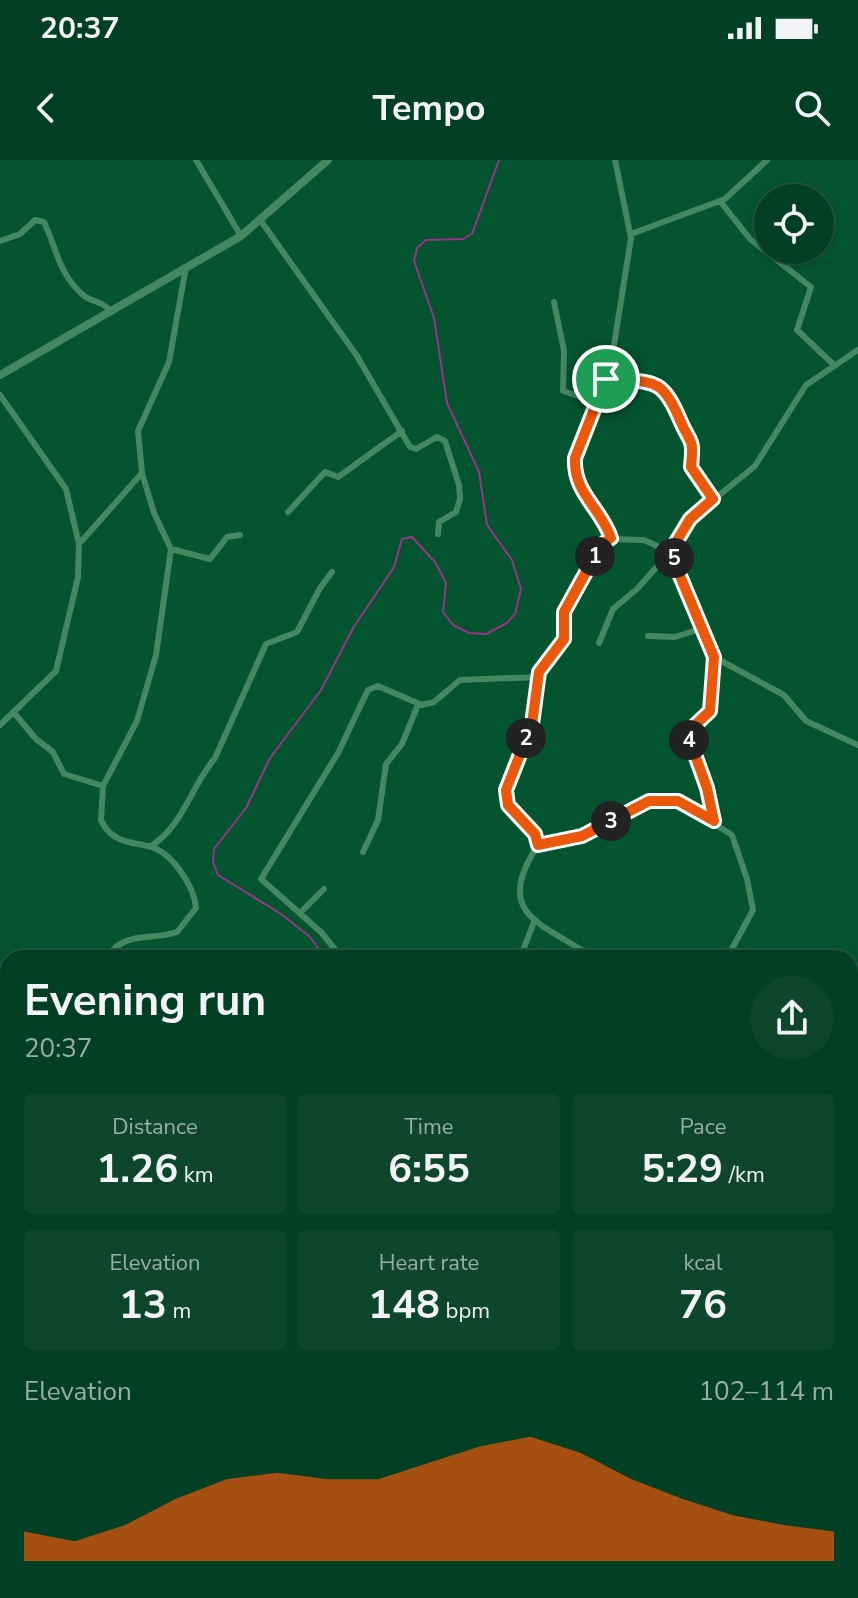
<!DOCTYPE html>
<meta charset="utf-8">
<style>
body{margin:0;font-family:"Nunito Sans",sans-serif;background:#0d462b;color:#f1f3f6;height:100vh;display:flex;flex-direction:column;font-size:30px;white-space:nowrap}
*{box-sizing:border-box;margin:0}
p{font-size:26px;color:#97afa6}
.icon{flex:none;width:44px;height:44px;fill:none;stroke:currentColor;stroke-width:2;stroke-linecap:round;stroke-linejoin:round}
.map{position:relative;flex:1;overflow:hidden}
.details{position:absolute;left:0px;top:790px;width:858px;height:648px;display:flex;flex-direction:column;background:#033f23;border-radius:24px 24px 0 0;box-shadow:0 2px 6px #0004,0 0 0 2px #245841}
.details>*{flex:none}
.tools{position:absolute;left:754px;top:24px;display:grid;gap:16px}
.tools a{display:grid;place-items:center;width:80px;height:80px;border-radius:50%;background:#033f23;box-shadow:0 2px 6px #0004,0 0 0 2px #245841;font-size:40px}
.pin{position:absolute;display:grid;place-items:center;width:68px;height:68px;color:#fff;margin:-34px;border:4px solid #fff;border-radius:50%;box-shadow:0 2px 8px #0007}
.km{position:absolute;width:40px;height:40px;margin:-20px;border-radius:50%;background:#222;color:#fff;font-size:22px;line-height:40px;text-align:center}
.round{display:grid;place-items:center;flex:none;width:84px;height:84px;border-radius:42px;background:#0d462b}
.headline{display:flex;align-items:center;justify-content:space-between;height:136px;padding:0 24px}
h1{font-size:44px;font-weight:700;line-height:60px}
.figures{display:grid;grid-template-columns:repeat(3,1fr);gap:12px;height:136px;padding:8px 24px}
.figures div{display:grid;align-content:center;border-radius:8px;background:#0d462b;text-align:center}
.figures b{font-size:40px;font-weight:700}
.figures small{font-size:22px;font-weight:400}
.figures p{font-size:22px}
.chart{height:224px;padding:16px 24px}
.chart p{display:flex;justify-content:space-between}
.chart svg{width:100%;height:144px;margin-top:8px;fill:#ea580c;opacity:.7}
.status{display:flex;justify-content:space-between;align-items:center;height:56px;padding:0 40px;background:#033f23;direction:ltr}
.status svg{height:22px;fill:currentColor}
header{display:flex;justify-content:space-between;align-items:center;height:104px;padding:0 24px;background:#033f23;font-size:36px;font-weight:700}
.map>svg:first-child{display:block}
</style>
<div class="status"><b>20:37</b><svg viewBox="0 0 49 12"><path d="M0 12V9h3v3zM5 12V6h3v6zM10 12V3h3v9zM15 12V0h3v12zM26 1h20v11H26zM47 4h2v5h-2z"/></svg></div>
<header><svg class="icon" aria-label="back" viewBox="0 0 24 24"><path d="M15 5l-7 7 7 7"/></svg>Tempo<svg class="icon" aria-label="search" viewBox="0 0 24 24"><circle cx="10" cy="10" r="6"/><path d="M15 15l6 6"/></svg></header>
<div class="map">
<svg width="858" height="1438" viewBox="0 0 858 1438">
<rect width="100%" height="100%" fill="#04542f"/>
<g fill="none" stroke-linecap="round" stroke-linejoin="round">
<path stroke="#983587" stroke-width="2" d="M325,798L310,777L281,754L218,715L213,702L214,689L246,648L270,598L321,530L353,468L394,407L402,379L412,377L435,402L446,423L443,452L453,465L469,473L486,474L507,463L515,454L521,429L512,400L487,365L479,312L447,243L434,158L414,101L417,88L426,80L463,79L472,74L499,0
M361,1430L363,1438"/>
<path stroke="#44885f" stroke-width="6" d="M196,0L241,76
M720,41L750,79L811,127L797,170L834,205
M261,61L357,196L410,287L416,289L437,277L445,281L459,325L460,339L456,352L439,362L438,374
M631,74L725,39L767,0
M0,81L20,74L35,60L44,62C57,89 58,113 83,135C91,142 102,141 110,150
M554,142L564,191L563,231L597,242
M606,219C652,223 660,215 680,260C691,286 695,277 691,307L713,339
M0,235L66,329L79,384L78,417L56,511L0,565
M288,352L325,312L338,317L402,271
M611,378L579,326L575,301L611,204L631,78L615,0
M79,384L142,313
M171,389L210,399L227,377L240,375
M648,476L675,477L700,469
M599,483L613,449L637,429L670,392L714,497L710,551L691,569L689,578L707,628L714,661
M714,497L784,535L806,561L858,585
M15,554L36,579L53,592L64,614L103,626
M538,685L582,676L645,642L678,641L732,675L747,719L753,750L727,798
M151,686C184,665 191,626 215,598L266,484L297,472L320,428L332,412
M363,692L378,660L386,604L402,584L418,545
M300,753L324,729
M106,798C124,770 152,781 177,772L196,748C194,725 171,691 148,686C128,682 110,681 101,660L103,626L137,561L156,495L171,389L154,353L142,313L138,271L169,202L186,107
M342,798L321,772L261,719L338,593L368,530L378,526L422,545L434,542L460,520L537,517
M520,798L534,762
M594,798C544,763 491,756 538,685L535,674L508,645L506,630L532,564L539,512L564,479L565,449L606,379L644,380L670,392L690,359L755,306L806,225L858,190
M0,843L8,836
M0,1065L8,1053
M850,1159L858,1169
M0,1177L8,1181
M850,1186H858
M253,1430L254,1438
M413,1430L414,1438
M580,1430L583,1438
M696,1438L697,1430"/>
<path stroke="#44885f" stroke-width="8" d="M0,215L241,76L328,0"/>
</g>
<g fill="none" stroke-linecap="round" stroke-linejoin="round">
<defs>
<path id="route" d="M606,219C652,223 661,215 680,260C691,286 694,276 691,307L713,339L690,359L670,392L714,497L710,551L691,569L689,578L707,628L714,661L678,641H649L582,676L538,685L535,674L508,645L506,630L532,564L539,512L564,479V452L601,385L611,378C601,348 573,333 575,298Z"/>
</defs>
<use href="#route" stroke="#fff" stroke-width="16"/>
<use href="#route" stroke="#ea580c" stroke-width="10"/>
</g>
</svg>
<div class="tools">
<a><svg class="icon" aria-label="locate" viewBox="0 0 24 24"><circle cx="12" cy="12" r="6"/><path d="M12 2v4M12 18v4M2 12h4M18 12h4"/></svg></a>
</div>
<div class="pin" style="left:606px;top:219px;background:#1e9e55"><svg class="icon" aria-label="arrive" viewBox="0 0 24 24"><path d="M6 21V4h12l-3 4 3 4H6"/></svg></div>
<b class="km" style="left:595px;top:396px">1</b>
<b class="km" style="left:526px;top:578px">2</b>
<b class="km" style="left:611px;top:661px">3</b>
<b class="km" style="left:689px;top:580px">4</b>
<b class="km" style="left:674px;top:398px">5</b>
<section class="details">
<div class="headline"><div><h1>Evening run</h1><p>20:37</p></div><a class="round"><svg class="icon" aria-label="share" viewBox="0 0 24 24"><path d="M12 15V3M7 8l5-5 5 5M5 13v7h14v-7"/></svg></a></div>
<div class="figures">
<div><p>Distance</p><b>1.26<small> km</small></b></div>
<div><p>Time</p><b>6:55</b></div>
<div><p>Pace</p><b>5:29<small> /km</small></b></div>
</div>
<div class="figures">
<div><p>Elevation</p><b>13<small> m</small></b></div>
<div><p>Heart rate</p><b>148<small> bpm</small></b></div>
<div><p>kcal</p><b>76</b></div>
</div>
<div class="chart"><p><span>Elevation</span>102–114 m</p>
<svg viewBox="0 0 160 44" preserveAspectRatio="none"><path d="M0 44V35L10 38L20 33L30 25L40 19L50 17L60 19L70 19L80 14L90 9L100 6L110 11L120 19L130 25L140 30L150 33L160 35V44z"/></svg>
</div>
</section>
</div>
